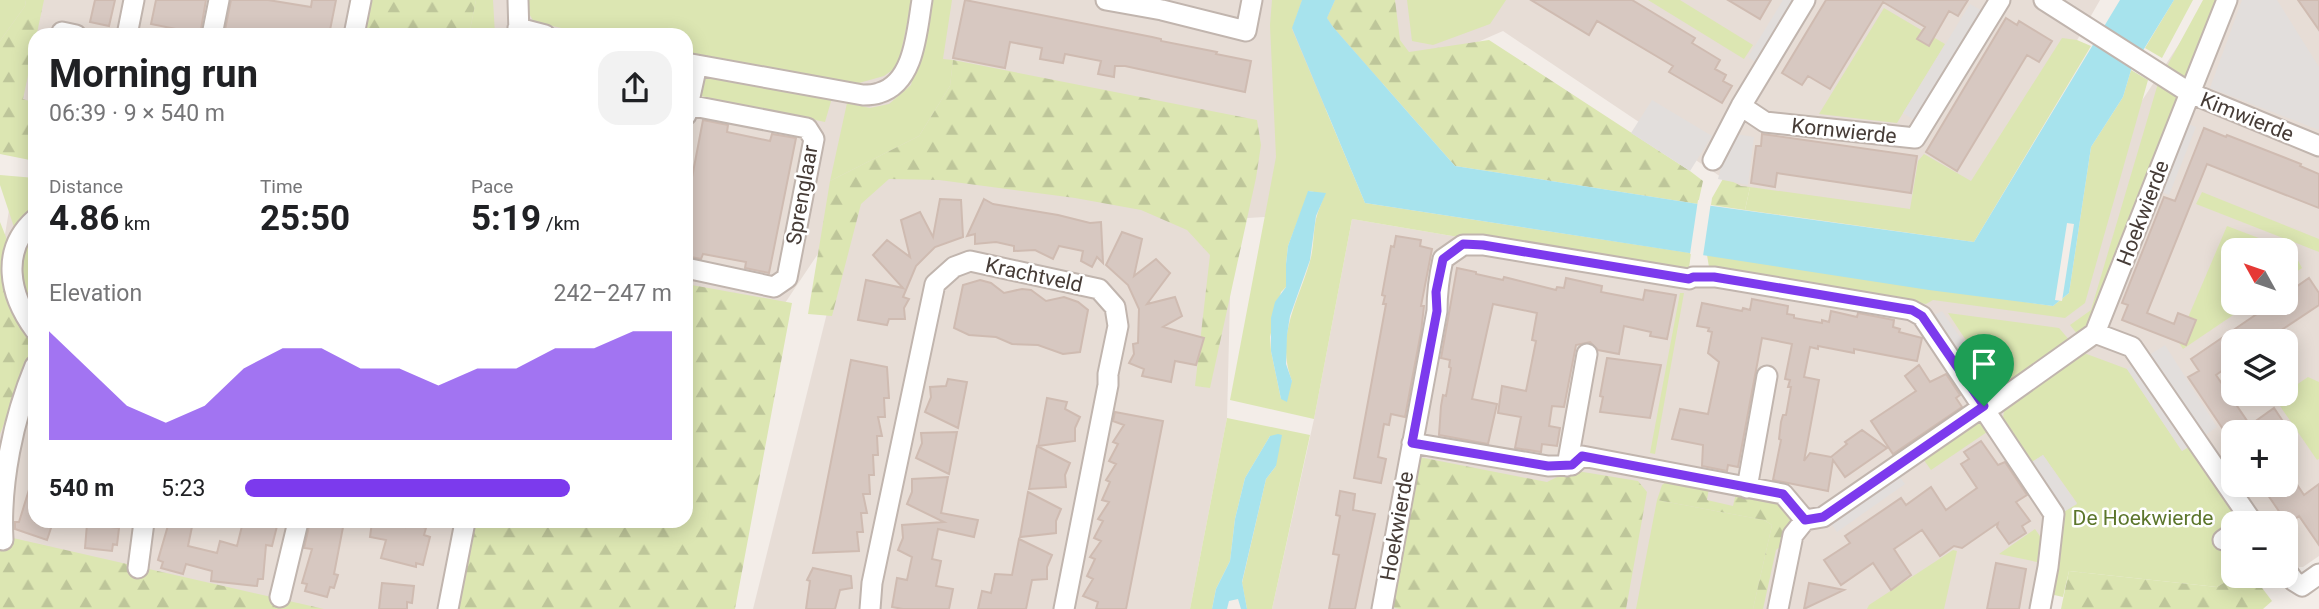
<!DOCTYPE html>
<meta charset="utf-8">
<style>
body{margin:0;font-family:Roboto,sans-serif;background:#f2f2f2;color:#202124;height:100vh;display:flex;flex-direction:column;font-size:26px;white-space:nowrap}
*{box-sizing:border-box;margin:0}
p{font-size:23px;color:#757577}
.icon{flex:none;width:38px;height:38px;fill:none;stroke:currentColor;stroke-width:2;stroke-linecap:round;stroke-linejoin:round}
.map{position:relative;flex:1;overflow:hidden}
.drawer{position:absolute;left:28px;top:28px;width:665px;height:500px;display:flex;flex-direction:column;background:#fff;border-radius:21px;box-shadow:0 4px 18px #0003}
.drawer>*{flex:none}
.needle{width:46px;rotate:310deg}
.buttons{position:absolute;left:2221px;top:238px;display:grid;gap:14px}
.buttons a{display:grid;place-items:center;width:77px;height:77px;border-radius:14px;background:#fff;box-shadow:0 4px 18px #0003;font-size:35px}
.pin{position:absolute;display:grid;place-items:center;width:60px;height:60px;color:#fff;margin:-72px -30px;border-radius:50% 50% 50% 0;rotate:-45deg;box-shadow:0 0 7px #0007}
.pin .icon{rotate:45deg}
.round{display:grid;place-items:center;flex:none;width:74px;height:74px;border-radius:21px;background:#f2f2f2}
.headline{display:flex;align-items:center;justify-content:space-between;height:119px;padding:0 21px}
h1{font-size:38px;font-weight:700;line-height:52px}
.stats{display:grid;grid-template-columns:repeat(3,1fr);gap:10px;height:119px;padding:7px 21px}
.stats div{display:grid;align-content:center}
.stats b{font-size:35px;font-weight:700}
.stats small{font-size:19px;font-weight:400}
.stats p{font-size:19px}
.chart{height:196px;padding:14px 21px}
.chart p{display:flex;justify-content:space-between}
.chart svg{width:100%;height:126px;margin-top:7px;fill:#7c3aed;opacity:.7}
ul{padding:0 21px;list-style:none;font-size:23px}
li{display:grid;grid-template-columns:112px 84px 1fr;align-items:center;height:52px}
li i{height:18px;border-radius:9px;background:#7c3aed}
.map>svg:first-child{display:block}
</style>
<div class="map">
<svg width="2319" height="609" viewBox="0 0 2319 609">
<defs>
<pattern id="forest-firs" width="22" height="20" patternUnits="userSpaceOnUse" patternTransform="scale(1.75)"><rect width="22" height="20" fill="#dce6b2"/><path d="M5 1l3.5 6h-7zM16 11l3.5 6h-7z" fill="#bec69a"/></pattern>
</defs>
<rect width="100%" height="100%" fill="#f3ede8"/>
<path fill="#e7ddd6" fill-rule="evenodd" d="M0,0H2100L1974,221L1733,185L1503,31L1304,118L1293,215L1232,219L1227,418L1190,609H753L856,197L779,312L686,294V35H35V158L0,151Z
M2208,0H2319V556L2303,567H2286V523H2233L2059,564L2050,609H1272L1314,419L1352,219L1688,276L1710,273L2066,315L2101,163ZM2233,250H2286V303H2233ZM2233,341H2286V394H2233ZM2233,432H2286V485H2233Z
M13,186H35V522H462L446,609H246L0,556V265Z"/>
<path fill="#dce6b2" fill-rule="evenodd" d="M0,0H26L25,6L0,41Z
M476,0H493L495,35H469Z
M526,0H912L898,66L884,76L859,83L803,79L686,55V35H594L534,22L525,7Z
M929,0H952L943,59L953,60L950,86L919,136L830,181L847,103L870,108L889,104L911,85Z
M1272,0H1302L1292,29L1365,203L1691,253L1688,276L1352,219L1314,419L1230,400L1276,157L1270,25ZM1309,191L1325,194C1322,202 1318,210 1316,219C1313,233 1314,248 1310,261C1298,303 1275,336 1292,381L1281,399L1271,351L1270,337L1281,292L1286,287V264L1288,246Z
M1407,0H1506L1490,24L1433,45L1412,41Z
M1648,0H1680L1753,45L1744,59Z
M2174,0H2193L2162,58L2145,48Z
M2203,0H2219L2186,83L2166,68Z
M1884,8L1945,44L1897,123L1819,114Z
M2062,38L2077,40L2091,46L1974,242L1745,210L1750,187L1910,209L1918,161L1924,154L1971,181Z
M2131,70L2148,80L2085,303L2065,318L1933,300L1926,304L1710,273L1707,255L2053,306L2069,293L2091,147L2123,97Z
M706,72L832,98L825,122L701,96Z
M2159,80L2177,97L2097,312L2088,328L2078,335L2070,325L2091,310Z
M0,175L35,178V211L15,230L0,185Z
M2202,192L2319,239V252L2196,204Z
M2227,226L2293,251L2302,268L2286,279V250H2233V303H2251L2183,349L2178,341Z
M35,228V321L23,302L18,262Z
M1680,293H1684L1655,454L1650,453Z
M1948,313L2059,328L2071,342L1994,394L1984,393L1959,358L1970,351V355L1973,351Z
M2084,353L2127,369L2182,451L2192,445L2239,513L2236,523H2233V576H2235L2217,587L2069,571L2063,597L2050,594L2062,513L2077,503L2043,455L2029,464L2002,423L2005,406Z
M2308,377L2319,382V459L2317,460L2280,406L2283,394Z
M1227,418L1310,435L1272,609H1247L1242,583L1266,479L1276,466L1270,436L1245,478L1235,519L1230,561L1216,589L1212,609H1190Z
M1975,419L1986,423L1990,430L1931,470L1921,456Z
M1657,500L1764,520L1772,525L1753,609H1636Z
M2035,529L2042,539L2037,562L1999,554Z
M1953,550L1957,551L1944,609H1867L1869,605Z"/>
<path fill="url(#forest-firs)" d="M26,0H44L23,99L35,103V161L0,154V41L25,6Z
M372,0H476L469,35H365Z
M1335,0H1395L1400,40L1409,52L1489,40L1690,171L1703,181L1698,204L1455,166L1333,27L1327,18Z
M953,60L1257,120L1261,145L1256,178L1210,388L1195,386L1210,255L1187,230L1141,210L1075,198L939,180L889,179L861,204L832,316L808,314L830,181L919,136L950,86Z
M1724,177L1741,186L1750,187L1745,210L1711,205L1712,198Z
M0,222L8,242L5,274L7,297L35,338V345L0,434Z
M686,284L792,303L735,609H455L473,522H686Z
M1419,457L1547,482L1571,470L1638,481L1647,492L1626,609H1400L1390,607Z
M1669,480L1709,488L1707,500L1733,506L1736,493L1778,500L1790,520L1786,542L1776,550L1763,609H1753L1772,525L1764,520L1657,500L1662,485Z
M0,535L324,609H0Z
M2069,571L2217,587L2235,576H2253L2272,601L2263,609H2061Z"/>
<path fill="#e2dedc" d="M1783,0H1797L1758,64L1748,57Z
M2242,0H2277L2319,67V130L2210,88Z
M1970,4L1986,13L1918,123L1903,113Z
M1652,100L1712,136L1690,171L1631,133Z
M2185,123L2196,127L2169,195L2159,191Z
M1730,133L1754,137L1748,185L1718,179Z
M1942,311L1970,351L1959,358L1932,316Z
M2165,345L2217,427L2182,451L2127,369Z
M2043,455L2077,504L2062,513L2029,464Z
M1896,472L1905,484L1837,532L1828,519Z"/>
<path fill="#a7e3ed" d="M1302,0H1335L1327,18L1333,27L1455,166L1698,204L1974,242L2120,0H2174L2131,70L2123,97L2091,147L2069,293L2053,306L1929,290L1365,203L1292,28Z
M1308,191L1326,193L1316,216L1310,260L1290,316L1287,335L1286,364L1292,381L1287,402L1281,399L1271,351V318L1275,302L1286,287V264L1288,246Z
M1278,434L1282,435L1276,466L1266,479L1242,582L1247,609H1241L1238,599L1229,601L1227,609H1212L1216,589L1230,561L1235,519L1245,478L1270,436Z"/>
<path fill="#f3ede8" d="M1698,200L1711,202L1703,256L1690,254Z
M2067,223L2074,224L2062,301L2055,300Z"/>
<path fill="#d7c8c1" stroke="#cfbbb1" stroke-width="2" d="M95,0H115L109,26L90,22Z
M156,0H206L200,35H185L186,31L151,24Z
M231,0H268L311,7L312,0H336L329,35H224Z
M965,0L1152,37L1161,39V41L1217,52L1216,54L1251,61L1245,92L1125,66H1115L1114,77L1098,74L1101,61L1065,54L1063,63L1040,59L1042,48L1010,42L1005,68L953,58Z
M1531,0H1632L1695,38L1692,43L1720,60L1715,69L1726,75L1723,81L1732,86L1722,103L1669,72L1673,66L1597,21L1589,35Z
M1728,0H1771L1760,19Z
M1826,0H1968L1958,16L1949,11L1929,46L1917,39L1925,27L1883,2L1830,89L1808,76L1802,85L1782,73Z
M2298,0H2319V30Z
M2006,18L2017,25L2019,21L2052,41L2039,62L2027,55L1957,171L1926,152Z
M703,120L728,125L727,132L770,141L772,134L796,138L769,273L745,268L746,262L703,254L701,259L686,256V209Z
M2204,128L2226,137L2227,135L2301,164L2300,166L2319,174V208L2207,164L2147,313L2174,324L2178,313L2196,320L2186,345L2122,320L2128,305L2122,303L2164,197L2175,201Z
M1762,134L1917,156L1911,193L1777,173L1775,187L1751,183L1756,146H1761Z
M940,199L961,200L963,237L935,247L916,266L903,297L909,299L904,308L905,319H889L887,325L858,320L866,280L903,288L873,255L887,240L910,257L901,220L920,212L933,237Z
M984,199L993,204L1058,215L1090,223L1101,222L1103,263L1097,257L1092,267L1081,261L1083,251L1059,246L1053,259L1035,250L1014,251V246L996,242L975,244V234L967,236Z
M1122,232L1142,239L1134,276L1156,259L1170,273L1147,304L1175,297L1182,316L1163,327L1204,338L1196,365L1175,361L1171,382L1142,376L1144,369L1129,363L1134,354L1133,344L1138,343L1139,309L1128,285L1106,265Z
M1396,236L1421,240L1420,246L1432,249L1421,306H1424L1421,332L1405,417L1391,414L1389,425L1384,424L1378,457L1386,459L1381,483L1354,478L1386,304H1383L1385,296L1382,295L1391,246L1394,247Z
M1457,268L1476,272V274L1503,280L1504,277L1556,290L1557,287L1564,288L1566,278L1602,286L1601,292L1643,300L1645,290L1676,295L1667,339L1650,336L1651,332L1624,326L1619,354L1598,350L1590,342L1576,345L1564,407L1552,406L1549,426L1560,428L1557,446L1542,444L1541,452L1515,448L1521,417L1498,413L1502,386L1526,391L1536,341L1532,340L1537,313L1493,304L1472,399L1497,404L1488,444L1439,435L1441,406L1443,395L1446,396L1451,368L1449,367L1450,360L1441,358Z
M2309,278L2319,293V305L2265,341H2233V363L2216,375L2250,425L2274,408L2290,432H2233V444L2188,377L2199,371L2191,359L2273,303H2286V294Z
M980,280L991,283L1004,293L1022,289L1031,290L1046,301L1064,297L1078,302L1088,310L1080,352L1063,354L1038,345L1012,344L996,337L969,335L954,328L963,285Z
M1752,299L1788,306L1787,314L1794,315V318L1822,323V320L1829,322L1831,311L1857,317L1858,313L1894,320L1893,327L1900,329L1899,332L1922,338L1917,361L1854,349V353L1818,346V349L1810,347L1804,377L1819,380L1804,461L1810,453L1831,457L1847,444L1845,442L1862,430L1887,448L1845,477L1833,460L1828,491L1773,480L1781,440L1779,439L1781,422L1783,415H1786L1791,387H1788L1790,380L1785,379L1792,344L1762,338L1738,467L1728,465L1727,471L1702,466L1703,445L1672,439L1680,409L1708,414L1719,362L1708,353L1712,332L1708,331L1709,328L1697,326L1702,303L1742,311L1743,308L1750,310Z
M1607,358L1661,365L1650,418L1600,412L1603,397L1600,396Z
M851,360L887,367L889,398H884L885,417H878L882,436H877L878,455H873L874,475H869L870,494H863L867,513H861L863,532H857L859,551L813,553Z
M1919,365L1930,382L1946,374L1960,395L1956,398L1962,407L1893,454L1871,421L1916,391L1905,376Z
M948,379L967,382L958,428L925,412L931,397L930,387L946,386Z
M1047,398L1067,402L1065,409L1080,417L1075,428V441L1038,446Z
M1115,412L1163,421L1126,609H1096L1098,602L1083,596L1093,579L1087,576L1095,559L1090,557L1101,541L1094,538L1103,521L1098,519L1109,502L1102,500L1110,482L1106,480L1116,464L1109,461L1118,444L1113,442L1124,425L1113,421Z
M957,432L949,474L916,458L922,443L921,433Z
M1981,441L1998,465L2005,462L2027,495L2016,502L2030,521L2022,526L2026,533L2009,544L1997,527L1998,523L1962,548L1954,546L1940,556L1922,530L1894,549L1911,575L1891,590L1873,563L1841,585L1824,560L1850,543L1845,536L1901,498L1906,505L1931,487L1946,510L1977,488L1961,464L1969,459L1964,452Z
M1037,446L1070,463L1065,475L1066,487L1029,489Z
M948,477L941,513L978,520L974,537L938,529L932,559L941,561L936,586L953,589L949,609H903L892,607L897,578L907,580L912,557L898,550L903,538L902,525L944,522L907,504L912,492V479Z
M32,480L35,481V522H53L47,540L15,529V522H19Z
M2294,480L2304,495L2319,484V545L2299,516L2291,522L2288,518L2285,520L2261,485H2287Z
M1340,491L1355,494L1353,510L1375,514L1355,609H1329L1339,555L1333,554L1340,516L1336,515Z
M1028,492L1061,509L1056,521V533L1020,537Z
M169,522H193L188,546L217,553L220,541L237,546L243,522H278L272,546L266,545L263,579H258L257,586L211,581L212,571L186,564L183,574L161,568L163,562L158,560Z
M310,522H344L334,574L338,575L334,588L330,587L327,597L305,591L307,584L302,583L312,549L304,548Z
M372,522H382L405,527L406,522H424L423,527L426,528L424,535L430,537L423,565L416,563V567L381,558L386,540L370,537Z
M87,524L119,528L117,545L113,544L112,551L85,548Z
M1019,539L1052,555L1047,567V579L1032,580L1026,609H978L982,591L991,593L995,574L1012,575Z
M1996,563L2026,569L2019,609H1987Z
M813,568L851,576L852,588L840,590L835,609H806L810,581L807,580Z
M382,583L414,586L412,603L407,602V609H379Z
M1809,583L1844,590L1804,609Z"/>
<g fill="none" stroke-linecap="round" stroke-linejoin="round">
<defs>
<path id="minor" d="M518,0L519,35
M1106,0L1162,10L1246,31L1252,0
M1805,0L1741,106L1765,122L1915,138L2000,0
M2227,0L2190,93L2319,146
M518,28L545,35
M62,32L76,35
M127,35L134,0
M212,35L219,0
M354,35L361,0
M686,63L863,95C868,95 874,95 879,93C915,83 917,29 922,0
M686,115L697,65
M1713,160L1741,106
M35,219C0,250 9,295 35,330
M686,268L774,287L787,278L814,139L807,128L688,105
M2095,333L2132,347L2253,523
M1412,443L1548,466L1572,465L1582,456L1783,494L1805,520L1823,517L1984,406L1995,404L2095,333L2190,93L2044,0
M1567,466L1587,354
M1747,488L1767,376
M3,540C0,483 13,419 35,366
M2223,540L2233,533
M138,568L144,522
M2286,570L2294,581L2302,586L2319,574
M280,597L298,522
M448,609L465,522
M870,609L872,583L935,284L954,267L970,261L1099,289L1115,307L1118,326L1108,374V385L1064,609
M1382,609L1437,311C1437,292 1439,277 1443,259L1463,245H1483L1689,279L1693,277H1715L1911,310L1922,316L2054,514L2048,567L2040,609
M1778,609L1793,535L1805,520"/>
</defs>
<use href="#minor" stroke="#c1b5ae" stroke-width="23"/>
<use href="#minor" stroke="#fff" stroke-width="19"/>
</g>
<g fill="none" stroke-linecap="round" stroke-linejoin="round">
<defs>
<path id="route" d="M1463,244L1483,245L1689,279L1693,277H1714L1912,310L1922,316L1984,406L1823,517L1805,520L1783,494L1582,456L1572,465L1548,466L1412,443L1437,311L1436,292L1443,259Z"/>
</defs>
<use href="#route" stroke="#fff" stroke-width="14"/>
<use href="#route" stroke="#7c3aed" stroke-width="9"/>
</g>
<g text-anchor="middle" stroke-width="5" stroke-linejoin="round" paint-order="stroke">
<g font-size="21" fill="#463c37" stroke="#fff">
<text transform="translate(2247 117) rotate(22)" y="7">Kimwierde</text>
<text transform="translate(1844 131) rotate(6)" y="7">Kornwierde</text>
<text transform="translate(802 195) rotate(-80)" y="7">Sprenglaar</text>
<text transform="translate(2143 213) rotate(-69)" y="7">Hoekwierde</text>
<text transform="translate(1034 275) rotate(12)" y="7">Krachtveld</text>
<text transform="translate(1397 526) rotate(-80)" y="7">Hoekwierde</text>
</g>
<g font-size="21" fill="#5c762c" stroke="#fff">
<text x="2143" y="525">De Hoekwierde</text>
</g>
</g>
</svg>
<div class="buttons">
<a><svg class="needle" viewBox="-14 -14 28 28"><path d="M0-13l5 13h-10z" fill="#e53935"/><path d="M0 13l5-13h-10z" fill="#757577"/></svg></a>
<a><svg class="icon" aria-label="layers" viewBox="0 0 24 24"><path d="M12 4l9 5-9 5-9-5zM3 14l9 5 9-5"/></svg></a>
<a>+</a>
<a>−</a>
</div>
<div class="pin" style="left:1984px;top:406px;background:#1e9e55"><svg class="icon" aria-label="arrive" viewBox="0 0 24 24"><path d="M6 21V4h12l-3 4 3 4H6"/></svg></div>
<section class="drawer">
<div class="headline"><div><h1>Morning run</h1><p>06:39 · 9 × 540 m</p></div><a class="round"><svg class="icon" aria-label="share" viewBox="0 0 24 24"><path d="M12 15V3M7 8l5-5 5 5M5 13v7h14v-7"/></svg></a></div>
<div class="stats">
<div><p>Distance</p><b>4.86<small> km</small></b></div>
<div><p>Time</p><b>25:50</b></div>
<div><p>Pace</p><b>5:19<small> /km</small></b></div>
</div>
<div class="chart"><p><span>Elevation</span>242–247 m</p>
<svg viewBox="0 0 160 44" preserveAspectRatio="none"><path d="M0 44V6L10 19L20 32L30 38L40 32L50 19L60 12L70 12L80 19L90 19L100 25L110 19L120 19L130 12L140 12L150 6L160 6V44z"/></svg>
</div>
<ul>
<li><b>540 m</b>5:23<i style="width:76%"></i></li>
</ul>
</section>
</div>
